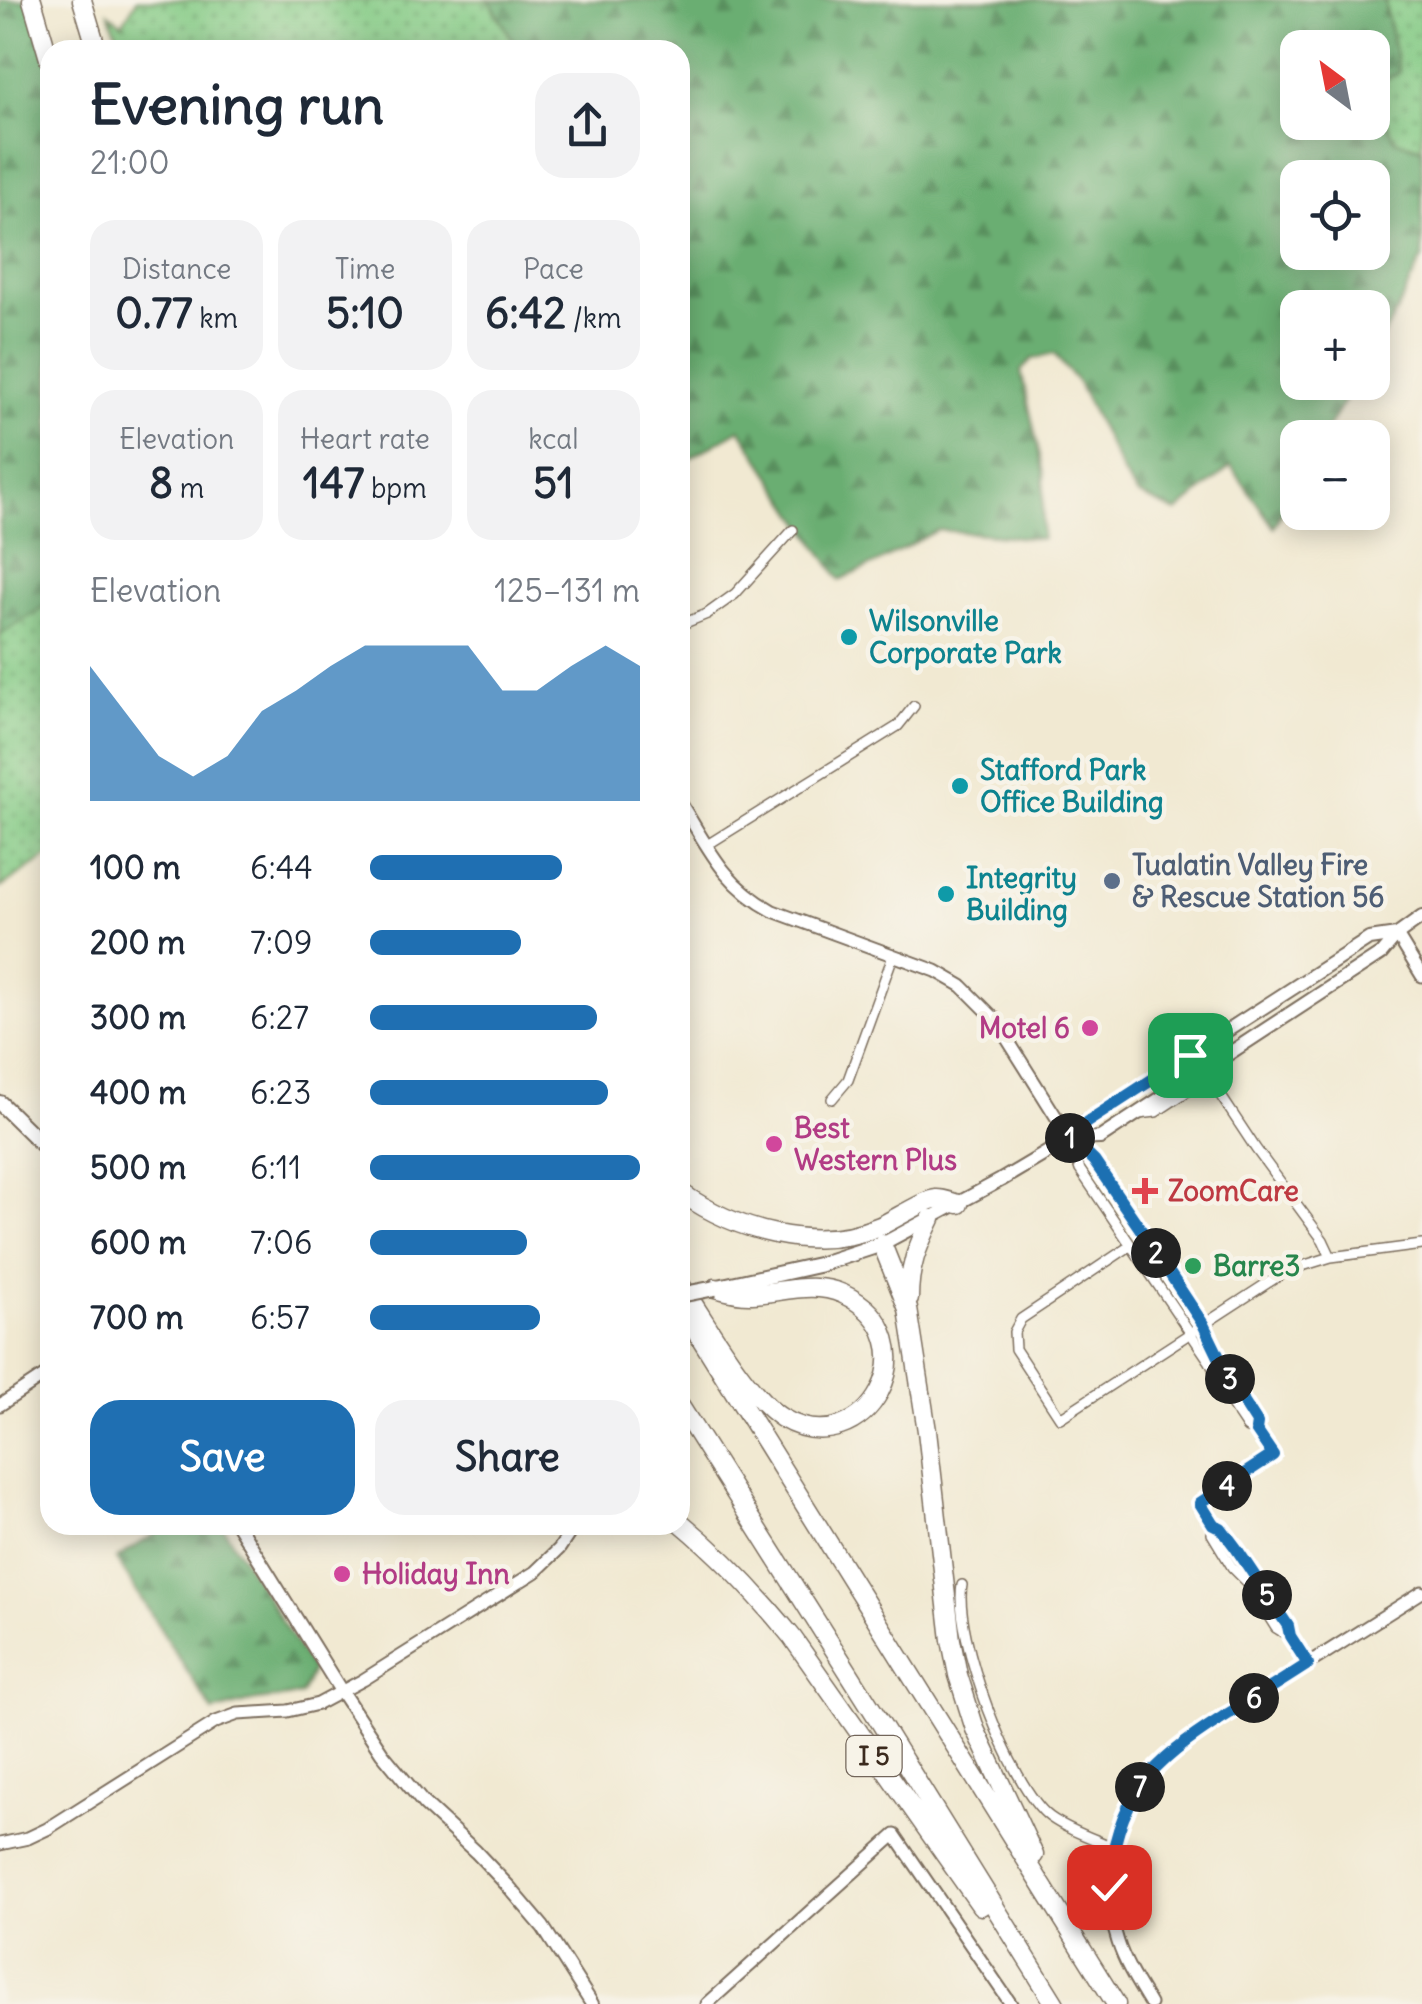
<!DOCTYPE html>
<meta charset="utf-8">
<style>
body{margin:0;font-family:Delius,sans-serif;background:#f2f2f3;color:#1f2937;height:100vh;display:flex;flex-direction:column;font-size:38px;white-space:nowrap}
*{box-sizing:border-box;margin:0}
p{font-size:32px;color:#747a83}
.icon{flex:none;width:55px;height:55px;fill:none;stroke:currentColor;stroke-width:2;stroke-linecap:round;stroke-linejoin:round}
.map{position:relative;flex:1;overflow:hidden}
.drawer{position:absolute;left:40px;top:40px;width:650px;height:1495px;display:flex;flex-direction:column;background:#fff;border-radius:30px;box-shadow:0 5px 25px #0003}
.drawer>*{flex:none}
.needle{width:65px;rotate:328deg}
.fabs{position:absolute;left:1280px;top:30px;display:grid;gap:20px}
.fabs a{display:grid;place-items:center;width:110px;height:110px;border-radius:20px;background:#fff;box-shadow:0 5px 25px #0003;font-size:50px}
.pin{position:absolute;display:grid;place-items:center;width:85px;height:85px;color:#fff;margin:-42px;border-radius:20px;box-shadow:0 5px 15px #0006}
.km{position:absolute;width:50px;height:50px;margin:-25px;border-radius:50%;background:#222;color:#fff;font-size:28px;line-height:50px;text-align:center}
.round{display:grid;place-items:center;flex:none;width:105px;height:105px;border-radius:30px;background:#f2f2f3}
.overview{display:flex;align-items:center;justify-content:space-between;height:170px;padding:0 50px}
h1{font-size:55px;font-weight:700;line-height:75px}
.figures{display:grid;grid-template-columns:repeat(3,1fr);gap:15px;height:170px;padding:10px 50px}
.figures div{display:grid;align-content:center;border-radius:25px;background:#f2f2f3;text-align:center}
.figures b{font-size:42px;font-weight:700}
.figures small{font-size:28px;font-weight:400}
.figures p{font-size:28px}
.chart{height:280px;padding:20px 50px}
.chart p{display:flex;justify-content:space-between}
.chart svg{width:100%;height:180px;margin-top:10px;fill:#1f6fb2;opacity:.7}
.primary-button{display:flex;gap:20px;margin-top:auto;padding:20px 50px}
.primary-button a{flex:1;height:115px;border-radius:30px;background:#1f6fb2;color:#fff;font-size:40px;font-weight:700;line-height:115px;text-align:center}
.primary-button a+a{background:#f2f2f3;color:#1f2937}
ul{padding:0 50px;list-style:none;font-size:32px}
li{display:grid;grid-template-columns:160px 120px 1fr;align-items:center;height:75px}
li i{height:25px;border-radius:12px;background:#1f6fb2}
.map>svg:first-child{display:block}
</style>
<div class="map">
<svg width="1422" height="2004" viewBox="0 0 1422 2004">
<defs>
<pattern id="grass-dots" width="8" height="8" patternUnits="userSpaceOnUse" patternTransform="scale(2.5)"><rect width="8" height="8" fill="#84ca85"/><path d="M2 2h.1M6 6h.1" fill="none" stroke="#6da46c" stroke-width="1.8" stroke-linecap="round"/></pattern>
<pattern id="forest-firs" width="22" height="20" patternUnits="userSpaceOnUse" patternTransform="scale(2.5)"><rect width="22" height="20" fill="#6bae72"/><path d="M5 1l3.5 6h-7zM16 11l3.5 6h-7z" fill="#598e5d"/></pattern>
</defs>
<rect width="100%" height="100%" fill="#f7f3e8"/>
<filter id="ink" filterUnits="userSpaceOnUse"><feTurbulence type="fractalNoise" baseFrequency=".01" numOctaves="2"/><feDisplacementMap in="SourceGraphic" scale="20" xChannelSelector="R" yChannelSelector="G"/><feConvolveMatrix kernelMatrix="1 2 1 2 8 2 1 2 1" color-interpolation-filters="sRGB"/></filter>
<filter id="wash" filterUnits="userSpaceOnUse"><feTurbulence type="fractalNoise" baseFrequency=".0048" numOctaves="4" result="noise"/><feDisplacementMap in="SourceGraphic" scale="40" xChannelSelector="R" yChannelSelector="G"/><feGaussianBlur stdDeviation="2.25" result="paint"/><feColorMatrix in="noise" values="0 0 0 0 0 0 0 0 0 0 0 0 0 0 0 0 0 1.4 0 .05"/><feComposite in="paint" operator="in"/></filter>
<g filter="url(#wash)">
<rect width="100%" height="100%" fill="#f1e9d2"/>
<path fill="url(#grass-dots)" stroke="#607a52" stroke-width="2.5" d="M137,0H489L519,50H123L109,13L122,24Z
M1384,0H1422V148L1395,140L1373,95V86L1399,71Z
M50,603V855L0,888V635Z"/>
<path fill="url(#forest-firs)" stroke="#536c48" stroke-width="2.5" fill-rule="evenodd" d="M0,0H30L50,67V603L0,635Z
M489,0H1384L1399,72L1373,86L1372,48H1298V122H1372L1373,95L1395,140L1422,148V258L1394,317L1373,353L1372,308H1298V382L1355,383L1322,437L1298,438L1297,482L1274,527L1231,466L1177,512L1137,494L1124,475L1078,383L1054,354L1032,359L1021,371L1044,474L1042,539L938,530L875,564L840,580L740,429L680,464V50H519ZM1298,178H1372V252H1298Z
M169,1525H222L312,1670L301,1695L250,1702L213,1712L116,1559Z"/>
</g>
<g filter="url(#ink)">
<g fill="none" stroke-linecap="round" stroke-linejoin="round">
<defs>
<path id="minor" d="M680,625L707,614L735,594L793,530
M707,845L898,726L914,706
M832,1099L848,1080L893,956
M1139,1114L1156,1112L1197,1085L1205,1084L1217,1090L1256,1149L1323,1240L1331,1257
M1070,1139L1095,1161L1139,1227L1203,1324L1232,1384L1257,1423L1256,1429L1273,1455L1200,1503L1213,1524L1221,1528L1236,1549L1288,1626L1289,1636L1308,1664
M1070,1140L1080,1170L1210,1362L1227,1398L1247,1428L1256,1429
M1130,1246L1021,1319L1014,1332L1015,1349L1060,1418L1286,1271L1331,1257L1422,1245
M1213,1524L1212,1534L1232,1567L1247,1582L1276,1628L1289,1636
M962,1585C953,1633 1010,1787 1050,1817C1068,1830 1092,1838 1113,1847"/>
<path id="tertiary" d="M680,802C709,848 723,884 773,911L936,971L962,986L994,1018L1070,1139
M1397,935L1422,976
M0,1405L50,1372
M0,1844L28,1838L47,1829L216,1722L238,1714L288,1711L318,1704L363,1680L535,1572L559,1549L575,1525
M707,2004L895,1835L1011,2004
M1150,2004C1138,1984 1125,1964 1118,1942C1093,1866 1123,1787 1186,1741L1422,1592"/>
<path id="secondary" d="M1070,1139L1100,1138L1381,954L1397,935L1422,917
M882,1244L1001,1180L1070,1139L1087,1121L1369,939L1397,935
M238,1525L341,1691L382,1753L424,1804L476,1852L509,1887L543,1927L592,2004"/>
<path id="primary" d="M0,1103L50,1152
M718,1287L818,1265L882,1244"/>
<path id="motorway" d="M32,0L50,62
M82,0L97,50
M680,1192C736,1231 814,1254 880,1226C892,1221 926,1199 936,1199C942,1198 952,1203 959,1204
M882,1244L908,1309L927,1431L951,1640L958,1675L975,1729L1034,1855
M680,1284C704,1319 748,1397 782,1418C866,1468 938,1338 843,1294C814,1281 783,1292 752,1294C740,1295 727,1291 715,1288
M909,1299C909,1266 917,1248 931,1219
M680,1305L1116,2004
M680,1406L880,1722L1055,2004
M680,1522C722,1557 758,1595 792,1637L981,1906"/>
</defs>
<use href="#minor" stroke="#7b6d5d" stroke-width="12"/>
<use href="#tertiary" stroke="#7b6d5d" stroke-width="15"/>
<use href="#secondary" stroke="#7b6d5d" stroke-width="16"/>
<use href="#primary" stroke="#7b6d5d" stroke-width="18"/>
<use href="#motorway" stroke="#7b6d5d" stroke-width="21"/>
<use href="#minor" stroke="#fff" stroke-width="9"/>
<use href="#tertiary" stroke="#fff" stroke-width="11"/>
<use href="#secondary" stroke="#fff" stroke-width="12"/>
<use href="#primary" stroke="#fff" stroke-width="14"/>
<use href="#motorway" stroke="#fff" stroke-width="18"/>
<defs>
<path id="primary-bridge" d="M680,1295L715,1288"/>
</defs>
<use href="#primary-bridge" stroke="#7b6d5d" stroke-width="18" stroke-linecap="butt"/>
<use href="#primary-bridge" stroke="#fff" stroke-width="14"/>
</g>
</g>
<g fill="none" stroke-linecap="round" stroke-linejoin="round" filter="url(#ink)">
<defs>
<path id="route" d="M1109,1887C1114,1798 1152,1762 1223,1717C1252,1700 1280,1682 1308,1664L1290,1636L1288,1626L1236,1548L1221,1528L1213,1524L1200,1503L1273,1455L1256,1430L1257,1423L1232,1384L1203,1324L1139,1227L1094,1161L1070,1138L1087,1122L1190,1055"/>
</defs>
<use href="#route" stroke="#fff" stroke-width="20"/>
<use href="#route" stroke="#1f6fb2" stroke-width="12"/>
</g>
<g fill="#0f9aa8" stroke="#f7f3e8" stroke-width="4">
<circle cx="849" cy="637" r="10"/>
<circle cx="960" cy="786" r="10"/>
<circle cx="946" cy="894" r="10"/>
</g>
<circle fill="#5c6f8a" stroke="#f7f3e8" stroke-width="4" cx="1112" cy="881" r="10"/>
<g fill="#d1479c" stroke="#f7f3e8" stroke-width="4">
<circle cx="1090" cy="1028" r="10"/>
<circle cx="774" cy="1144" r="10"/>
<circle cx="342" cy="1574" r="10"/>
</g>
<path fill="#e0444e" stroke="#f7f3e8" stroke-width="4" d="M1140 1176h10v10h10v10h-10v10h-10v-10h-10v-10h10z"/>
<circle fill="#2e9e5b" stroke="#f7f3e8" stroke-width="4" cx="1193" cy="1266" r="10"/>
<g text-anchor="middle" stroke-width="9" stroke-linejoin="round" paint-order="stroke">
<rect fill="#f7f3e8" stroke="#73665b" stroke-width="2.5" x="846.5" y="1736" width="55" height="40" rx="8"/>
<g font-size="25" font-weight="bold" fill="#3b2a1e">
<text x="874" y="1765">I 5</text>
</g>
<g font-size="28" font-weight="bold" fill="#0d838f" stroke="#f7f3e8" text-anchor="start">
<text x="869" y="631">Wilsonville<tspan x="869" dy="32">Corporate Park</tspan></text>
<text x="980" y="780">Stafford Park<tspan x="980" dy="32">Office Building</tspan></text>
<text x="966" y="888">Integrity<tspan x="966" dy="32">Building</tspan></text>
</g>
<g font-size="28" font-weight="bold" fill="#4e5e75" stroke="#f7f3e8" text-anchor="start">
<text x="1132" y="875">Tualatin Valley Fire<tspan x="1132" dy="32">&amp; Rescue Station 56</tspan></text>
</g>
<g font-size="28" font-weight="bold" fill="#b23c85" stroke="#f7f3e8" text-anchor="start">
<text x="1070" y="1038" text-anchor="end">Motel 6</text>
<text x="794" y="1138">Best<tspan x="794" dy="32">Western Plus</tspan></text>
<text x="362" y="1584">Holiday Inn</text>
</g>
<g font-size="28" font-weight="bold" fill="#be3a42" stroke="#f7f3e8" text-anchor="start">
<text x="1168" y="1201">ZoomCare</text>
</g>
<g font-size="28" font-weight="bold" fill="#27864d" stroke="#f7f3e8" text-anchor="start">
<text x="1213" y="1276">Barre3</text>
</g>
</g>
</svg>
<div class="fabs">
<a><svg class="needle" viewBox="-14 -14 28 28"><path d="M0-13l5 13h-10z" fill="#e53935"/><path d="M0 13l5-13h-10z" fill="#747a83"/></svg></a>
<a><svg class="icon" aria-label="locate" viewBox="0 0 24 24"><circle cx="12" cy="12" r="6"/><path d="M12 2v4M12 18v4M2 12h4M18 12h4"/></svg></a>
<a>+</a>
<a>−</a>
</div>
<div class="pin" style="left:1190px;top:1055px;background:#1e9e55"><svg class="icon" aria-label="arrive" viewBox="0 0 24 24"><path d="M6 21V4h12l-3 4 3 4H6"/></svg></div>
<div class="pin" style="left:1109px;top:1887px;background:#d93025"><svg class="icon" aria-label="check" viewBox="0 0 24 24"><path d="M5 12l5 5 9-10"/></svg></div>
<b class="km" style="left:1070px;top:1138px">1</b>
<b class="km" style="left:1156px;top:1253px">2</b>
<b class="km" style="left:1230px;top:1379px">3</b>
<b class="km" style="left:1227px;top:1486px">4</b>
<b class="km" style="left:1267px;top:1595px">5</b>
<b class="km" style="left:1254px;top:1698px">6</b>
<b class="km" style="left:1140px;top:1787px">7</b>
<section class="drawer">
<div class="overview"><div><h1>Evening run</h1><p>21:00</p></div><a class="round"><svg class="icon" aria-label="share" viewBox="0 0 24 24"><path d="M12 15V3M7 8l5-5 5 5M5 13v7h14v-7"/></svg></a></div>
<div class="figures">
<div><p>Distance</p><b>0.77<small> km</small></b></div>
<div><p>Time</p><b>5:10</b></div>
<div><p>Pace</p><b>6:42<small> /km</small></b></div>
</div>
<div class="figures">
<div><p>Elevation</p><b>8<small> m</small></b></div>
<div><p>Heart rate</p><b>147<small> bpm</small></b></div>
<div><p>kcal</p><b>51</b></div>
</div>
<div class="chart"><p><span>Elevation</span>125–131 m</p>
<svg viewBox="0 0 160 44" preserveAspectRatio="none"><path d="M0 44V11L10 22L20 33L30 38L40 33L50 22L60 17L70 11L80 6L90 6L100 6L110 6L120 17L130 17L140 11L150 6L160 11V44z"/></svg>
</div>
<ul>
<li><b>100 m</b>6:44<i style="width:71%"></i></li>
<li><b>200 m</b>7:09<i style="width:56%"></i></li>
<li><b>300 m</b>6:27<i style="width:84%"></i></li>
<li><b>400 m</b>6:23<i style="width:88%"></i></li>
<li><b>500 m</b>6:11<i style="width:100%"></i></li>
<li><b>600 m</b>7:06<i style="width:58%"></i></li>
<li><b>700 m</b>6:57<i style="width:63%"></i></li>
</ul>
<div class="primary-button"><a>Save</a><a>Share</a></div>
</section>
</div>
